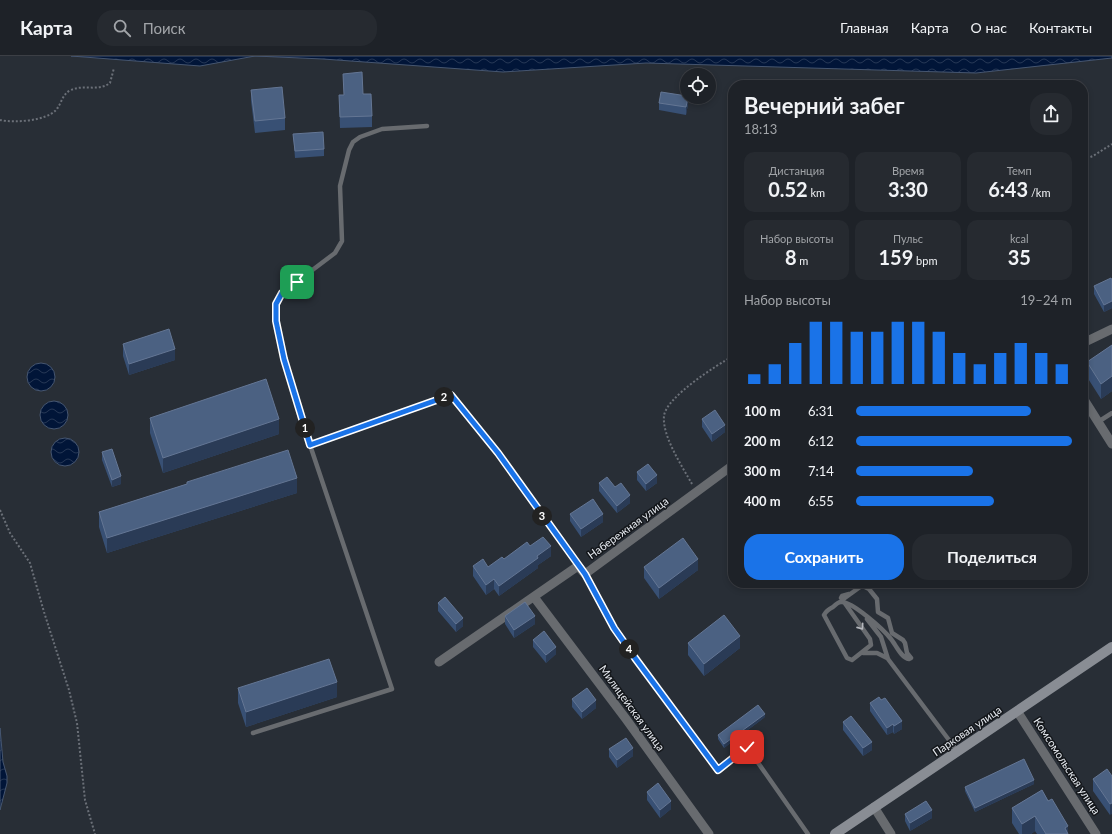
<!DOCTYPE html>
<html lang="ru">
<meta charset="utf-8">
<style>
body{margin:0;font-family:Lato,sans-serif;background:#262a30;color:#f1f3f6;height:100vh;display:flex;flex-direction:column;font-size:15px;white-space:nowrap}
*{box-sizing:border-box;margin:0}
p{font-size:13px;color:#a1a4a8}
.icon{flex:none;width:22px;height:22px;fill:none;stroke:currentColor;stroke-width:2;stroke-linecap:round;stroke-linejoin:round}
.map{position:relative;flex:1;overflow:hidden}
.drawer{position:absolute;left:728px;top:24px;width:360px;height:508px;display:flex;flex-direction:column;background:#1e2228;border-radius:16px;box-shadow:0 2px 6px #0003,0 0 0 1px #3c3f45}
.drawer>*{flex:none}
.controls{position:absolute;left:680px;top:12px;display:grid;gap:8px}
.controls a{display:grid;place-items:center;width:36px;height:36px;border-radius:50%;background:#1e2228;box-shadow:0 2px 6px #0003,0 0 0 1px #3c3f45;font-size:20px}
.pin{position:absolute;display:grid;place-items:center;width:34px;height:34px;color:#fff;margin:-17px;border-radius:8px;box-shadow:0 2px 6px #0006}
.km{position:absolute;width:20px;height:20px;margin:-10px;border-radius:50%;background:#222;color:#fff;font-size:11px;line-height:20px;text-align:center}
.round{display:grid;place-items:center;flex:none;width:42px;height:42px;border-radius:16px;background:#262a30}
.overview{display:flex;align-items:center;justify-content:space-between;height:68px;padding:0 16px}
h1{font-size:22px;font-weight:700;line-height:30px}
.figures{display:grid;grid-template-columns:repeat(3,1fr);gap:6px;height:68px;padding:4px 16px}
.figures div{display:grid;align-content:center;border-radius:10px;background:#262a30;text-align:center}
.figures b{font-size:20px;font-weight:700}
.figures small{font-size:11px;font-weight:400}
.figures p{font-size:11px}
.chart{height:112px;padding:8px 16px}
.chart p{display:flex;justify-content:space-between}
.chart svg{width:100%;height:72px;margin-top:4px;stroke:#1a73e8;stroke-width:6}
.cta{display:flex;gap:8px;margin-top:auto;padding:8px 16px}
.cta a{flex:1;height:46px;border-radius:16px;background:#1a73e8;color:#fff;font-size:16px;font-weight:700;line-height:46px;text-align:center}
.cta a+a{background:#262a30;color:#f1f3f6}
ul{padding:0 16px;list-style:none;font-size:13px}
li{display:grid;grid-template-columns:64px 48px 1fr;align-items:center;height:30px}
li i{height:10px;border-radius:5px;background:#1a73e8}
header{display:flex;align-items:center;gap:24px;box-sizing:border-box;height:56px;padding:0 20px;background:#1e2228;border-bottom:1px solid #3c3f45}
header strong{font-size:19px}
nav{display:flex;gap:22px;margin-inline-start:auto;font-size:14px}
.search{width:280px;height:36px;background:#262a30;display:flex;align-items:center;gap:10px;box-sizing:border-box;padding:0 14px;border-radius:16px;color:#a1a4a8;font-size:15px}
.map>svg:first-child{display:block}
</style>
<header>
<strong>Карта</strong>
<div class="search"><svg class="icon" aria-label="search" viewBox="0 0 24 24"><circle cx="10" cy="10" r="6"/><path d="M15 15l6 6"/></svg>Поиск</div>
<nav><a>Главная</a><a>Карта</a><a>О нас</a><a>Контакты</a></nav>
</header>
<div class="map">
<svg width="1112" height="778" viewBox="0 0 1112 778">
<defs>
<pattern id="water-waves" width="16" height="10" patternUnits="userSpaceOnUse"><rect width="16" height="10" fill="#011538"/><path d="M0 5q4-4 8 0t8 0" fill="none" stroke="#263755"/></pattern>
</defs>
<rect width="100%" height="100%" fill="#282e36"/>
<path fill="url(#water-waves)" stroke="#465670" d="M71,0H1112V2L976,17L646,7L503,16L323,3L255,0L200,10Z
M27 321a14 14 0 1 1 28 0a14 14 0 1 1-28 0Z
M40 359a14 14 0 1 1 28 0a14 14 0 1 1-28 0Z
M51 396a14 14 0 1 1 28 0a14 14 0 1 1-28 0Z
M0,672L3,706L7,720V727L0,754Z"/>
<g fill="none" stroke-linecap="round" stroke-linejoin="round">
<path stroke="#6b7078" stroke-width="2" stroke-dasharray="2 2" stroke-linecap="butt" d="M0,64C14,67 46,65 56,54C62,47 62,38 71,34C84,28 98,36 110,27L114,12
M1083,104L1093,100L1112,88
M692,428C682,410 662,380 664,360C666,341 717,309 733,300
M0,454L10,477L30,507L44,556L69,634L77,667L85,744L95,778"/>
<path stroke="#686b6f" stroke-width="4.5" d="M427,70L382,73L360,81L353,86L349,94L340,130L342,185L335,197L282,237L276,248V265L284,303L310,389L451,339L498,397L578,510
M1098,366L1112,357
M585,518L614,571L635,602L718,714L747,691L808,778
M842,544L860,531L863,530L869,533L877,543L878,556L888,562L892,577L903,584L905,587L907,597L911,602L909,603C901,602 896,589 891,583C884,574 852,545 841,546C838,546 835,549 833,551C829,553 826,555 824,559L847,602L852,604L871,589L870,583L844,546L841,542L842,540L849,538
M867,563L881,581L888,603L958,696
M863,597H877L887,602
M253,677L392,633L310,389"/>
<path stroke="#686b6f" stroke-width="9" d="M1083,287L1112,273
M1083,342L1112,388
M534,541L626,663L709,778
M439,606L578,510L585,518L733,409
M1017,655L1096,778
M874,751L891,778"/>
<path stroke="#898d94" stroke-width="10" d="M835,778L1112,591"/>
</g>
<path fill="#385074" d="M343,18L363,38L372,60V71L340,72L339,39H344Z
M251,34L285,62V74L255,77L251,45Z
M659,47L688,48L686,59L659,54Z
M293,78L324,93V100L295,102Z
M1112,224V252L1104,256L1094,238V230Z
M123,288L175,304L129,319L123,300Z
M1112,289V335L1101,343L1087,321V306Z
M150,362L279,378L163,417L150,377Z
M702,363L725,376L712,386L702,371Z
M102,396L121,428L112,431L102,404Z
M637,416L657,427L646,435L637,424Z
M187,426L297,437L107,497L99,471V456L187,428Z
M599,427L615,431L630,447L617,457L599,435Z
M570,458L603,466L581,481L570,465Z
M530,490L551,500L538,509V512L499,540L494,533L486,539L473,520V510L488,511Z
M644,511L698,514L659,543L644,522Z
M438,547L463,570L456,576L438,555Z
M505,560L535,568L514,582L505,568Z
M533,584L556,598L546,607L533,591Z
M688,587L740,592L704,620L688,599Z
M238,632L337,641L246,671L238,647Z
M572,643L596,652L582,663L572,651Z
M870,647L902,673L894,678L893,676L887,679L870,655Z
M765,661L724,692L718,683V679Z
M843,666L872,694L863,700L843,674Z
M609,693L633,700L617,712L609,701Z
M1112,720L1110,759L1093,735V723Z
M1034,728L975,756L965,735V731Z
M1042,734L1068,777V778H1037L1035,775L1031,778H1019L1012,767V752Z
M647,736L671,753L660,762L647,744Z
M905,758L932,762L910,775L905,765Z"/>
<path fill="#2a3b56" d="M688,41V48L686,59V51Z
M1112,245V252L1104,256V249Z
M175,293V304L129,319V308Z
M1112,320V335L1101,343V328Z
M279,363V378L163,417V402Z
M725,369V376L712,386V378Z
M657,419V427L646,435V428Z
M121,420V428L112,431V424Z
M297,422V437L107,497V482Z
M630,439V447L617,457V450Z
M603,458V466L581,481V473Z
M551,490V500L538,509V512L499,540V530L537,500Z
M698,503V514L659,543V532Z
M494,523V533L486,539V529Z
M535,560V568L514,582V574Z
M463,562V570L456,576V568Z
M740,580V592L704,620V608Z
M556,591V598L546,607V599Z
M337,626V641L246,671V656Z
M596,644V652L582,663V656Z
M765,658V661L724,692V688Z
M902,665V673L894,678V670Z
M893,668V676L887,679V672Z
M872,686V694L863,700V692Z
M633,692V700L617,712V704Z
M1034,724V728L975,756V752Z
M671,745V753L660,762V754Z
M1112,747V758L1110,759V748Z
M932,754V762L910,775V767Z
M1035,760V775L1031,778H1022V768Z
M1068,770V778L1065,772Z"/>
<path fill="#4b6182" stroke="#647694" d="M362,16L363,38H371L372,60L340,61L339,39H344L343,18Z
M282,31L285,62L255,65L251,34Z
M661,36L687,40V41H688L686,51L659,47Z
M323,76L324,93L295,95L293,78Z
M1111,222L1112,224V245L1104,249L1094,230Z
M169,273L175,293L129,308L123,288Z
M1112,289V320L1101,328L1087,306Z
M266,323L279,363L163,402L150,362Z
M715,354L725,369L712,378L702,363Z
M112,393L121,420L112,424L102,396Z
M288,394L297,422L107,482L99,456L187,428V426Z
M648,408L657,419L646,428L637,416Z
M607,421L615,431L621,427L630,439L617,450L599,427Z
M593,443L603,458L581,473L570,458Z
M543,481L551,490L537,500L538,502L499,530L494,523L486,529L473,510L483,503L488,511L502,501L504,503L527,486L530,490Z
M683,482L698,503L659,532L644,511Z
M445,541L463,562L456,568L438,547Z
M525,546L535,560L514,574L505,560Z
M724,559L740,580L704,608L688,587Z
M544,575L556,591L546,599L533,584Z
M329,603L337,626L246,656L238,632Z
M587,632L596,644L582,656L572,643Z
M879,641L881,644L885,642L902,665L894,670L893,668L887,672L870,647Z
M758,649L765,658L724,688L718,679Z
M851,660L872,686L863,692L843,666Z
M626,682L633,692L617,704L609,693Z
M1024,703L1034,724L975,752L965,731Z
M1107,713L1112,720V747L1110,748L1093,723Z
M658,727L671,745L660,754L647,736Z
M1042,734L1048,745L1052,743L1068,770L1065,772L1068,778H1046L1035,760L1022,768L1012,752Z
M926,745L932,754L910,767L905,758Z"/>
<defs><path id="oneway-chevron" d="M-2-3.5L2.5 0L-2 3.5" fill="none" stroke-width="1.6" stroke-linecap="round" stroke-linejoin="round"/></defs>
<use stroke="#b5b8be" href="#oneway-chevron" transform="translate(861 571) rotate(55)"/>
<g fill="none" stroke-linecap="round" stroke-linejoin="round">
<defs>
<path id="route" d="M297,226L282,237L276,248V265L284,303L310,389L451,339L498,397L585,518L614,572L635,602L718,714L747,691"/>
</defs>
<use href="#route" stroke="#fff" stroke-width="8"/>
<use href="#route" stroke="#1a73e8" stroke-width="5"/>
</g>
<g text-anchor="middle" stroke-width="3" stroke-linejoin="round" paint-order="stroke">
<g font-size="11" fill="#e8ecf2" stroke="#13161a">
<text transform="translate(628 472) rotate(-36)" y="4">Набережная улица</text>
<text transform="translate(632 652) rotate(54)" y="4">Милицейская улица</text>
<text transform="translate(967 675) rotate(-34)" y="4">Парковая улица</text>
<text transform="translate(1067 710) rotate(57)" y="4">Комсомольская улица</text>
</g>
</g>
</svg>
<div class="controls">
<a><svg class="icon" aria-label="locate" viewBox="0 0 24 24"><circle cx="12" cy="12" r="6"/><path d="M12 2v4M12 18v4M2 12h4M18 12h4"/></svg></a>
</div>
<div class="pin" style="left:297px;top:226px;background:#1e9e55"><svg class="icon" aria-label="arrive" viewBox="0 0 24 24"><path d="M6 21V4h12l-3 4 3 4H6"/></svg></div>
<div class="pin" style="left:747px;top:691px;background:#d93025"><svg class="icon" aria-label="check" viewBox="0 0 24 24"><path d="M5 12l5 5 9-10"/></svg></div>
<b class="km" style="left:305px;top:372px">1</b>
<b class="km" style="left:444px;top:341px">2</b>
<b class="km" style="left:542px;top:460px">3</b>
<b class="km" style="left:629px;top:593px">4</b>
<section class="drawer">
<div class="overview"><div><h1>Вечерний забег</h1><p>18:13</p></div><a class="round"><svg class="icon" aria-label="share" viewBox="0 0 24 24"><path d="M12 15V3M7 8l5-5 5 5M5 13v7h14v-7"/></svg></a></div>
<div class="figures">
<div><p>Дистанция</p><b>0.52<small> km</small></b></div>
<div><p>Время</p><b>3:30</b></div>
<div><p>Темп</p><b>6:43<small> /km</small></b></div>
</div>
<div class="figures">
<div><p>Набор высоты</p><b>8<small> m</small></b></div>
<div><p>Пульс</p><b>159<small> bpm</small></b></div>
<div><p>kcal</p><b>35</b></div>
</div>
<div class="chart"><p><span>Набор высоты</span>19–24 m</p>
<svg viewBox="0 0 160 44" preserveAspectRatio="none"><path d="M5 44V38M15 44V32M25 44V19M35 44V6M45 44V6M55 44V12M65 44V12M75 44V6M85 44V6M95 44V12M105 44V25M115 44V32M125 44V25M135 44V19M145 44V25M155 44V32"/></svg>
</div>
<ul>
<li><b>100 m</b>6:31<i style="width:81%"></i></li>
<li><b>200 m</b>6:12<i style="width:100%"></i></li>
<li><b>300 m</b>7:14<i style="width:54%"></i></li>
<li><b>400 m</b>6:55<i style="width:64%"></i></li>
</ul>
<div class="cta"><a>Сохранить</a><a>Поделиться</a></div>
</section>
</div>
